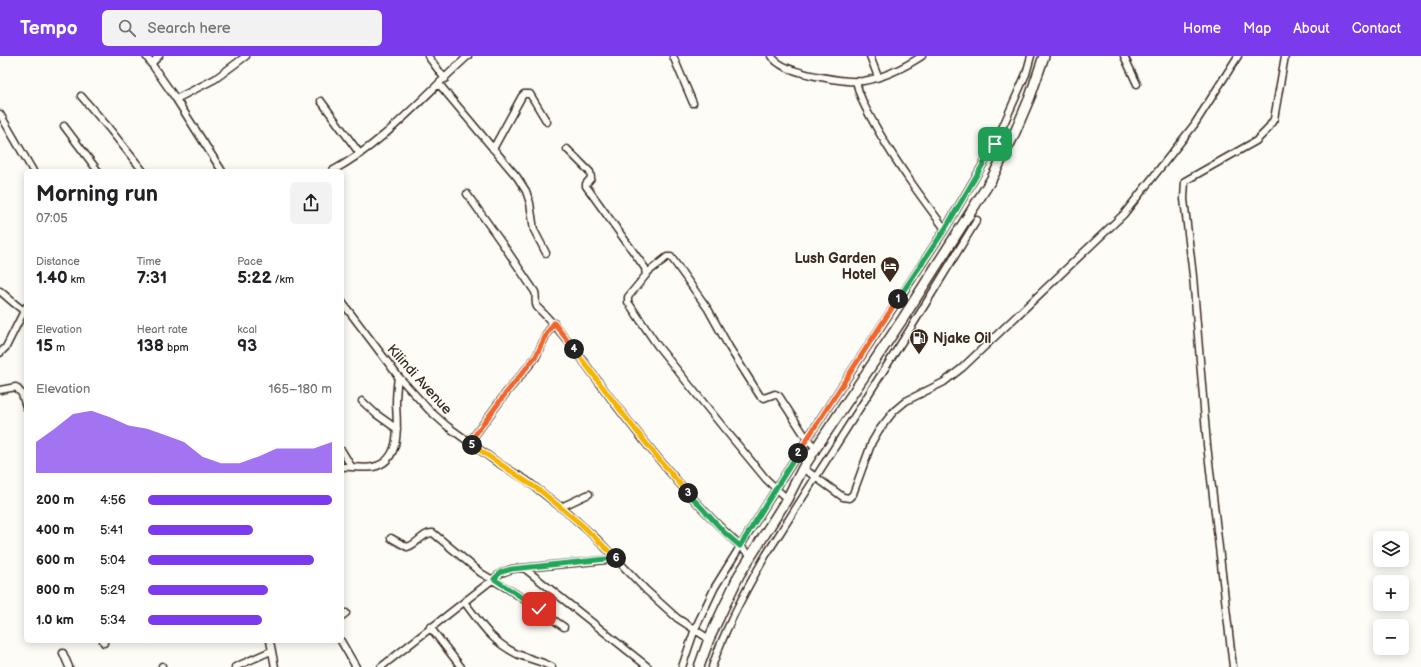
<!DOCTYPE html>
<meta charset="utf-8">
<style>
body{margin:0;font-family:"Balsamiq Sans",sans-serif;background:#f2f2f2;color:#202124;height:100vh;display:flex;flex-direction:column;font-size:15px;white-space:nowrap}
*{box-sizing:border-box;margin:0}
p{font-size:13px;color:#757577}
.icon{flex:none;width:22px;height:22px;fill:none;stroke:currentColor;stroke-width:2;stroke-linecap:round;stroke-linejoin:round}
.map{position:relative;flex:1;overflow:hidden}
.details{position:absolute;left:24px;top:113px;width:320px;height:474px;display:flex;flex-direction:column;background:#fff;border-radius:6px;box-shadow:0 2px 10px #0003}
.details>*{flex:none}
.controls{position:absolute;left:1373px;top:475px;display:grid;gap:8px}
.controls a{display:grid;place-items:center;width:36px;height:36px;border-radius:6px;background:#fff;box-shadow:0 2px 10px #0003;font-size:20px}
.pin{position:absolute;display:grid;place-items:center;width:34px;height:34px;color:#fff;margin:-17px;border-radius:8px;box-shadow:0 2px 6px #0006}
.km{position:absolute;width:20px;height:20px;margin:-10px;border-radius:50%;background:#222;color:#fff;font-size:11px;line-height:20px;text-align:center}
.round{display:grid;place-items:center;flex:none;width:42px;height:42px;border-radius:6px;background:#f2f2f2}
.headline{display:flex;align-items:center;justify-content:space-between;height:68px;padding:0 12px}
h1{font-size:22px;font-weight:700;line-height:30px}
.metrics{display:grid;grid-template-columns:repeat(3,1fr);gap:6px;height:68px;padding:4px 12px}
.metrics div{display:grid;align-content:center}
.metrics b{font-size:17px;font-weight:700}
.metrics small{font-size:11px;font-weight:400}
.metrics p{font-size:11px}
.chart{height:112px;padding:8px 12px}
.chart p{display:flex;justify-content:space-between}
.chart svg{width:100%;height:72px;margin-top:4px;fill:#7c3aed;opacity:.7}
ul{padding:0 12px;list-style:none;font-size:13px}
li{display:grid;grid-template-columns:64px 48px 1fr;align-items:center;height:30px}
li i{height:10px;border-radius:5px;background:#7c3aed}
header{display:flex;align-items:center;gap:24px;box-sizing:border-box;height:56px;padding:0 20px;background:#7c3aed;color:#fff}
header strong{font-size:19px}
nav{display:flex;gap:22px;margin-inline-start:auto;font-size:14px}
.search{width:280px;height:36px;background:#f2f2f2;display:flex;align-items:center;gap:10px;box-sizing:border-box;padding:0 14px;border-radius:6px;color:#757577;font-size:15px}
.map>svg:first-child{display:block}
</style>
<header>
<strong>Tempo</strong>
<div class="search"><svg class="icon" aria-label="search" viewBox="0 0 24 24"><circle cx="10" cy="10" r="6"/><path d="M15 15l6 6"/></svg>Search here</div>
<nav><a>Home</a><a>Map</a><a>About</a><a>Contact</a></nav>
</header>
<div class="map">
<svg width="1421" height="611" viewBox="0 0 1421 611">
<rect width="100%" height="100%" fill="#fdfcf7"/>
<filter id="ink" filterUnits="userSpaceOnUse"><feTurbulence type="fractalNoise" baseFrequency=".025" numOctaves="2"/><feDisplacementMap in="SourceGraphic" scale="8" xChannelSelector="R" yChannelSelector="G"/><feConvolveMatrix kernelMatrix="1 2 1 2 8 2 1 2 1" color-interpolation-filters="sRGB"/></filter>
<g filter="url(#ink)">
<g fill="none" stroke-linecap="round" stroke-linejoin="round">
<defs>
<path id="minor" d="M146,0L176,43L222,115
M428,0L445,23
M673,0L693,47
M771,0C774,3 776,6 780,8C795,18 846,27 863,25C883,22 905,11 922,0
M870,0L878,21
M1124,0L1137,28
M151,8L159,0
M856,25C860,45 870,60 880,78C899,111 922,142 945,173
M439,28L517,121L526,135L530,147L534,174L546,197
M81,40L108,71L143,115
M176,43L215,23L246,0
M321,45L360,98
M0,58L33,115
M64,70L98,115
M493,93L522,40L524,38H530L547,66
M567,93L590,116L591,122L586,128V130L645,212L646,219L628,241V246L657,289L723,371L766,423L787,443
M332,115C386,86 423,40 468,0
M467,138L504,190L535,236C537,241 534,246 537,251C567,280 590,315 615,348C656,401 699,454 750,499
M647,217L667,201H671L708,253L729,291L760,340L764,342L775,338L779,340L807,383L816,392
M0,235L15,248L24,255
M342,246L398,320L429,354L447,370L498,407L526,424L568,457L597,483L646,534L677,562L709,583
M0,297L6,291L26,251
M0,334L16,331L22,338L26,351
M362,345L376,358L397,373
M469,387L506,337L536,301L547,277L554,267
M342,395L351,410
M342,411C352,410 363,413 373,411C402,405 397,369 396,348C396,338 397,329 398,320
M803,412L843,441L849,442L853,438L872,386L879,374L894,355L906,345L944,326L962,312L1124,158L1194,69L1238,0
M561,451L589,438
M391,482L407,491C417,489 423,476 433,477L481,517L513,536L564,571
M524,512L648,611
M465,547C482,569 491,585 517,598C529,603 541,605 552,611
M342,560L346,557
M430,571L461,611
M103,585L104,587
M270,585L275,611
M341,585L356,611
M63,597L69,611
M162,610V611
M235,611L271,595
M381,611L501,517L512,513L616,503
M682,611L695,573L715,531L807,383L945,173L995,88L1026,18L1031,0
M712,611C725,572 745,535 766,499L912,270L977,164
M1233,611L1207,389L1193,220L1184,143L1185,125L1256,85L1267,74L1274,63L1285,0"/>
<path id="highway" d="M699,611L709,583L739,519L787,443L803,412L816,392L902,264L991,124L1013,81L1030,41L1044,0"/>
</defs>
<use href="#minor" stroke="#3b2a1e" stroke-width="9"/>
<use href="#highway" stroke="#3b2a1e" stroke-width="12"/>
<use href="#minor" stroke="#fdfcf7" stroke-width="6"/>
<use href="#highway" stroke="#fdfcf7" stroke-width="9"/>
</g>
</g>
<g fill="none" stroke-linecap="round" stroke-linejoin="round" filter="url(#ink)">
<defs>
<path id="split-1" d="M898,243L945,173L995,88"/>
<path id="split-2" d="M798,397L898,243"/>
<path id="split-3" d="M688,437L725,477L740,490L798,397"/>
<path id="split-4" d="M574,293C611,342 647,391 688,437"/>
<path id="split-5" d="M472,389L469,387L506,337L536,300L547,277L554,267L574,293"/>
<path id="split-6" d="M472,389L542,436L583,470L616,502"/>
<path id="split-7" d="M539,553L494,523L501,516L512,513L616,502"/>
</defs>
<use href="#split-1" stroke="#fff" stroke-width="8"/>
<use href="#split-2" stroke="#fff" stroke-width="8"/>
<use href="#split-3" stroke="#fff" stroke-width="8"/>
<use href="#split-4" stroke="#fff" stroke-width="8"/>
<use href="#split-5" stroke="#fff" stroke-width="8"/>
<use href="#split-6" stroke="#fff" stroke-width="8"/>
<use href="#split-7" stroke="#fff" stroke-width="8"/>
<use href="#split-1" stroke="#22a559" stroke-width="5"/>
<use href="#split-2" stroke="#f0652b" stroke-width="5"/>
<use href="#split-3" stroke="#22a559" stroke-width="5"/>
<use href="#split-4" stroke="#f5b400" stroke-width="5"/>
<use href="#split-5" stroke="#f0652b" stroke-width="5"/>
<use href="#split-6" stroke="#f5b400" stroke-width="5"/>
<use href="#split-7" stroke="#22a559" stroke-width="5"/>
</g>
<defs>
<symbol id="hotel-pin" viewBox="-11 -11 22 30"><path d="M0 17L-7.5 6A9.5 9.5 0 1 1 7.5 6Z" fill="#3b2a1e" stroke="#fdfcf7"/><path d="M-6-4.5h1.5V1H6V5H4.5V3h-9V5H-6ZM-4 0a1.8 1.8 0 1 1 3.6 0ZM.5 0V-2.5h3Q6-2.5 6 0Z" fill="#fff"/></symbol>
<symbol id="fuel-pin" viewBox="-11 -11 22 30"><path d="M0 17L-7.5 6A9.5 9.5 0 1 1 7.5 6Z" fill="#3b2a1e" stroke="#fdfcf7"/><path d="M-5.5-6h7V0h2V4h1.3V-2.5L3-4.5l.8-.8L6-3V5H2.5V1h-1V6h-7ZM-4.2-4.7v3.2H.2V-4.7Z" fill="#fff"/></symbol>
</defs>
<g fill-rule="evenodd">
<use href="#hotel-pin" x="879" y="199" width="22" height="30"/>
<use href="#fuel-pin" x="908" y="271" width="22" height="30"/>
</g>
<g text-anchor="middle" stroke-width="3" stroke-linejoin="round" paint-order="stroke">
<g font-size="14" font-weight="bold" fill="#3b2a1e" stroke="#fdfcf7" text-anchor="end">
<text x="876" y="207">Lush Garden<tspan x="876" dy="16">Hotel</tspan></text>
<text x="933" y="287" text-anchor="start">Njake Oil</text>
</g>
<g font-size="14" fill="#3b2a1e" stroke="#fdfcf7">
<text transform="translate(420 323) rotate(48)" y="5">Kilindi Avenue</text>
</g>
</g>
</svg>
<div class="controls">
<a><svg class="icon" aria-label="layers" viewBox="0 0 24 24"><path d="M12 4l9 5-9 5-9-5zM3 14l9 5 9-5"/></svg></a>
<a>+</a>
<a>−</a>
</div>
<div class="pin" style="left:995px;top:88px;background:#1e9e55"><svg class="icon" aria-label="arrive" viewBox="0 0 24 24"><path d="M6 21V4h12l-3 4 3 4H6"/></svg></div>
<div class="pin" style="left:539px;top:553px;background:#d93025"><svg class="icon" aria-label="check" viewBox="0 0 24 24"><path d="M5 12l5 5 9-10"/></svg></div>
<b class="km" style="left:898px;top:243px">1</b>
<b class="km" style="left:798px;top:397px">2</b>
<b class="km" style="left:688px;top:437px">3</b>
<b class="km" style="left:574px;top:293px">4</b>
<b class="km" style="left:472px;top:389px">5</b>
<b class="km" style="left:616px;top:502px">6</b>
<section class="details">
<div class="headline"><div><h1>Morning run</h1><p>07:05</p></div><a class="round"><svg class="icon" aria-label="share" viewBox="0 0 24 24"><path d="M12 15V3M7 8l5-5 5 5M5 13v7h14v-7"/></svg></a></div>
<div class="metrics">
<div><p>Distance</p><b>1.40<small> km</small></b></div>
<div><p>Time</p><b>7:31</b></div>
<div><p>Pace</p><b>5:22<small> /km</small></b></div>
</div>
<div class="metrics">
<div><p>Elevation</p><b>15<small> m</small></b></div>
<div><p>Heart rate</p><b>138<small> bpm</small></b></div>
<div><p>kcal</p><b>93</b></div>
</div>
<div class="chart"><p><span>Elevation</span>165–180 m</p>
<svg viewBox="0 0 160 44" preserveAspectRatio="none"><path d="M0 44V25L10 17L20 8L30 6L40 10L50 15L60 17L70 21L80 25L90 34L100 38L110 38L120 34L130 29L140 29L150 29L160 25V44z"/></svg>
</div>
<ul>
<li><b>200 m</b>4:56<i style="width:100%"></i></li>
<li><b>400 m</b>5:41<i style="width:57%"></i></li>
<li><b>600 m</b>5:04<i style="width:90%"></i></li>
<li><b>800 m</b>5:29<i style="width:65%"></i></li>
<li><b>1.0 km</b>5:34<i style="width:62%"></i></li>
</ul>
</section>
</div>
